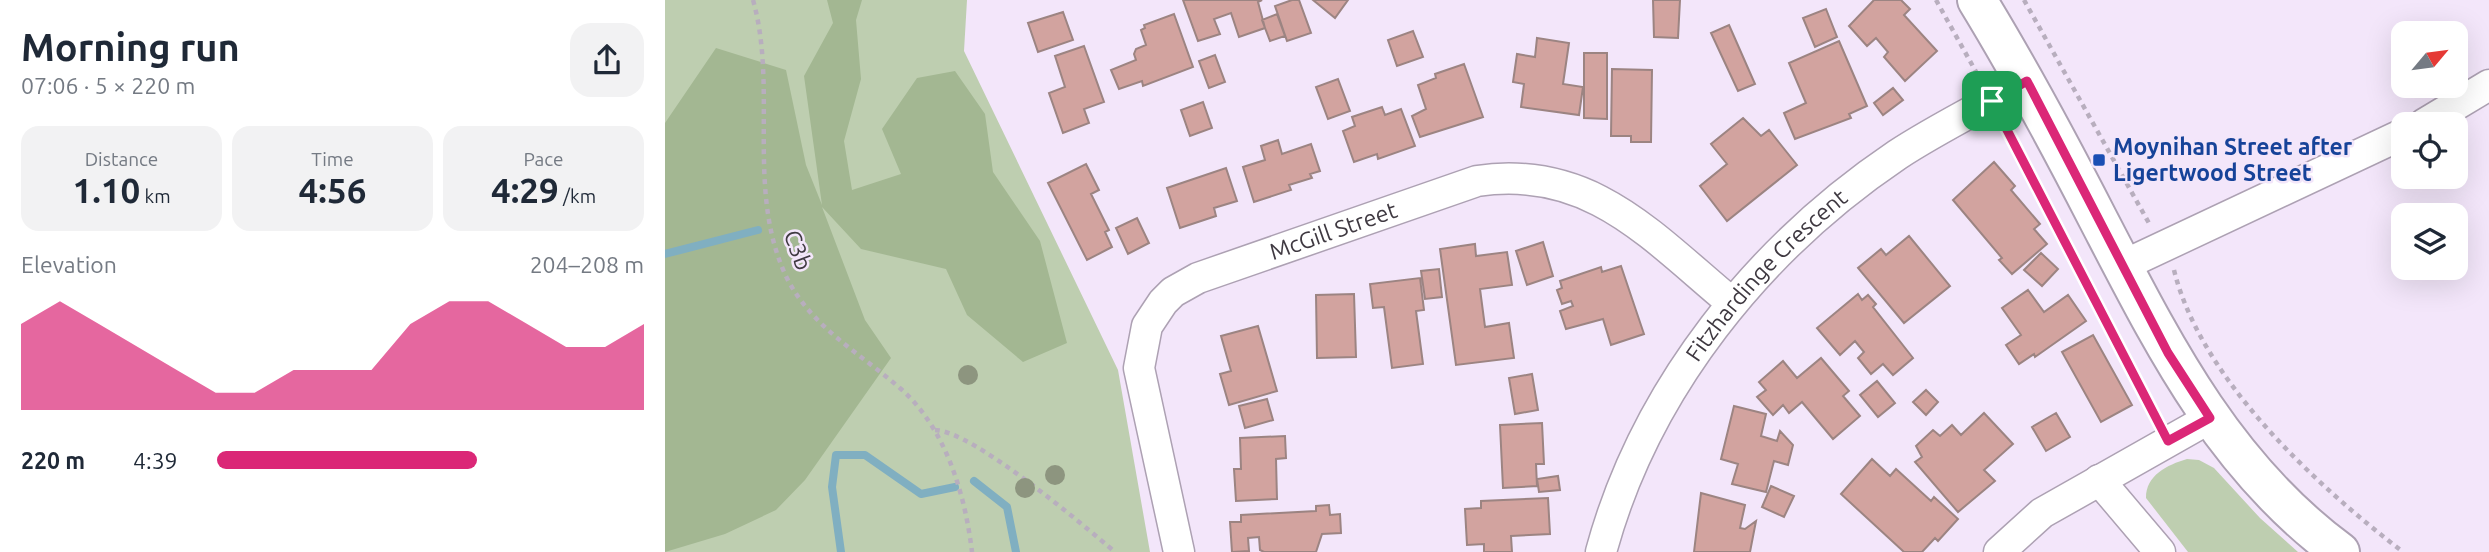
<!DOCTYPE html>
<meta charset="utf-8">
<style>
body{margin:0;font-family:Ubuntu,sans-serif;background:#f2f2f3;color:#1f2937;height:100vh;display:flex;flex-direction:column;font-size:26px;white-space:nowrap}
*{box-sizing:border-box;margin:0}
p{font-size:23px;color:#747a83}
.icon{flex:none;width:38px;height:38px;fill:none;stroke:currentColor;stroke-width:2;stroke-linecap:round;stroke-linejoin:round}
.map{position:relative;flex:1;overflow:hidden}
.panel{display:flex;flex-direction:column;background:#fff;width:665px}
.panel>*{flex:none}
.needle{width:46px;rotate:61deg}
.buttons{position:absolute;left:1726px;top:21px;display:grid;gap:14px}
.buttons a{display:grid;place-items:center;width:77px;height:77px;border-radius:14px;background:#fff;box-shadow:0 7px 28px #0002;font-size:35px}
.pin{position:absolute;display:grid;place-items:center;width:60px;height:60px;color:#fff;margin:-30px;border-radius:14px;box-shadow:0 4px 10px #0006}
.round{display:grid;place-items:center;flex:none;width:74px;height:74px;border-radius:21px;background:#f2f2f3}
.overview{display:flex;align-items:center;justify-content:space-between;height:119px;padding:0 21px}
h1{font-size:38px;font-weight:700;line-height:52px}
.stats{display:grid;grid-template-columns:repeat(3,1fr);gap:10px;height:119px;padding:7px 21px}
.stats div{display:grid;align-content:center;border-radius:18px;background:#f2f2f3;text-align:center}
.stats b{font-size:35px;font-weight:700}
.stats small{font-size:19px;font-weight:400}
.stats p{font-size:19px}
.chart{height:196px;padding:14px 21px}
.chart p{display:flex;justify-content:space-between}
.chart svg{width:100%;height:126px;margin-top:7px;fill:#db2777;opacity:.7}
ul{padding:0 21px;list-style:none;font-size:23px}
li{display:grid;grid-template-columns:112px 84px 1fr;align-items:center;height:52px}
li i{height:18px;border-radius:9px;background:#db2777}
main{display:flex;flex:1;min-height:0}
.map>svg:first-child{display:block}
</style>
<main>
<section class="panel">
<div class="overview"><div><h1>Morning run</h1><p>07:06 · 5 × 220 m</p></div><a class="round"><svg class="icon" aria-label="share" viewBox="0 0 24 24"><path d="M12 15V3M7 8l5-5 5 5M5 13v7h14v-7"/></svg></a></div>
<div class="stats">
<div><p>Distance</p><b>1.10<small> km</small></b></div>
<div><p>Time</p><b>4:56</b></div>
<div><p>Pace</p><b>4:29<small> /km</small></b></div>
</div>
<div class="chart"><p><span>Elevation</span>204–208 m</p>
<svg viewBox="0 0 160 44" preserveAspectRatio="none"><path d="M0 44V14L10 6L20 14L30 22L40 30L50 38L60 38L70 30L80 30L90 30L100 14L110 6L120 6L130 14L140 22L150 22L160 14V44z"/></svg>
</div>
<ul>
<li><b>220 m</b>4:39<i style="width:61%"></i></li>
</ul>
</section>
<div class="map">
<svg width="1824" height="552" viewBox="0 0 1824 552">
<rect width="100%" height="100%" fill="#f3e6fa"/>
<path fill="#beceb0" d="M0,0H302L299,51L453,370L485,552H0Z
M1522,459L1534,460L1549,468L1595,518L1633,552H1523L1481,498C1481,475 1502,465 1522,459Z"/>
<path fill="#a3b792" d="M162,0H197L191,20L196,79L179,141L187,190L236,174L217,129L252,78L290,71L320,114L328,172L375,241L402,343L358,362L302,315L281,269L196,249L157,207L200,320L226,358L140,480L111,510L60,534L0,552V123L51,48L121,70L141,165L157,205L139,76L168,23Z"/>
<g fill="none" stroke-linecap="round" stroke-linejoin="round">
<path stroke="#80afc1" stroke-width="8" d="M0,254L93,230
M309,481L342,507L351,552
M176,552L167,487L171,455H200L256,494L290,487"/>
</g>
<path fill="#d2a39f" stroke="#9c8482" stroke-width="2" d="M518,0H597L593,2L600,28L574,37L566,13L549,19L555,34L533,41Z
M627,0H634L646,33L622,41L610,6Z
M648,0H683L670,18Z
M988,0H1015L1013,38L989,37Z
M1209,0H1236L1245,9L1239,15L1272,51L1240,81L1219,57L1223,52L1211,38L1202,46L1184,26Z
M1161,9L1172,37L1150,47L1138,18Z
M398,12L408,40L373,52L363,23Z
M509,14L528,67L478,86L477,81L454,89L446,70L471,60L469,54L471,49L481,45L476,30L480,28L479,25Z
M612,14L620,36L605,41L597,20Z
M1064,25L1090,84L1073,91L1046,33Z
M748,31L758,57L732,66L723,40Z
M872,38L904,43L898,84L918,87L914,115L856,107L859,84L848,82L852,54L870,57Z
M1174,41L1202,106L1184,114L1186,118L1130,139L1119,113L1141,103L1124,63Z
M419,46L439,102L419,109L424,123L398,133L384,93L400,87L390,56Z
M919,53H942V119L919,118Z
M550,55L560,82L544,88L534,61Z
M799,64L818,117L755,137L747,116L761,109L753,85L771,78L770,74Z
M947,69L987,70L986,142H966V136H946Z
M673,79L685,111L663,119L651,87Z
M1228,88L1238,100L1218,115L1209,103Z
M538,102L547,128L525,136L516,110Z
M717,107L720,115L736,109L750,146L713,159L712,154L689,162L678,131L690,126L687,117Z
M1078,118L1096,136L1104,130L1132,165L1062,221L1035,186L1062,164L1046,144Z
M613,140L617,154L646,144L655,171L645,174L647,178L624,185L626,190L589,202L578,167L600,160L596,146Z
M1329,162L1350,186L1346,190L1375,224L1369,229L1382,244L1347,274L1334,260L1337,258L1288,200Z
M421,164L434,190L426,194L444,230L440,232L447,247L422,260L383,183Z
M561,168L572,201L549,208L551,216L515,228L502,188Z
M472,218L484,243L463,254L451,228Z
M1244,236L1285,286L1239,323L1193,268L1216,249L1221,255Z
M878,242L888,276L862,285L851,251Z
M810,244L811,256L842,252L847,285L815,289L820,327L844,323L849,358L791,365L775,249Z
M1376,253L1393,269L1377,286L1359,270Z
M956,266L979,334L946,345L938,319L901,329L895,311L908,306L906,301L897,304L892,290L897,288L895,281L936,267L937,272Z
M774,269L777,297L760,299L756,271Z
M755,278L759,310L751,311L758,364L727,368L719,307L708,308L705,284Z
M1363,290L1379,312L1403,295L1421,321L1370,357L1369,354L1354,364L1341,345L1356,335L1337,308Z
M689,294L691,357L652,358L651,295Z
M1193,294L1197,300L1203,295L1211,304L1208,307L1248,358L1228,375L1218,364L1206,374L1193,358L1199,352L1190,341L1175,355L1152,328Z
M593,326L612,391L564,405L555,374L566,371L556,336Z
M1428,335L1467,405L1436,422L1397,352Z
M1156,358L1184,391L1178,396L1195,416L1168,439L1137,402L1124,413L1118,405L1108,415L1092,397L1101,390L1094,382L1118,361L1132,378Z
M867,374L873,410L850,414L844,378Z
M1212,381L1230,403L1213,417L1195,395Z
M1261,390L1273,402L1261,415L1248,402Z
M602,399L608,420L580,428L574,406Z
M1069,406L1101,414L1096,436L1112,441L1115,431L1128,445L1123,465L1109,461L1101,492L1067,484L1073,464L1056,459Z
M1319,413L1348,444L1319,470L1330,481L1293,512L1250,462L1257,457L1251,446L1268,430L1275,436L1287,425L1296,435Z
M1391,413L1405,437L1381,451L1367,427Z
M877,423L879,464H871L872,486L838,488L835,425Z
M620,436L621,458L611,459L612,499L571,501L569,469H576L575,438Z
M1207,459L1225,476L1231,469L1266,501L1269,497L1293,519L1273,541L1270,538L1257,552H1239L1176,494Z
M893,476L895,490L874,492L872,479Z
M1106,486L1129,496L1119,517L1097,507Z
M1036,493L1080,505L1075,528L1080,529L1091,521L1085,552H1029Z
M883,498L885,534L846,536L847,552H819V544L802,545L800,509L816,508V501Z
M664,505L665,515L675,514L676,533L657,534L651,552H599L595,550L594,537L583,538L584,551L567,552L565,522H576V515L651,511V506Z"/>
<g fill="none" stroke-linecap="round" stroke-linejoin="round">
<defs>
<g id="minor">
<path d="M1759,124L1824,85"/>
<path d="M1457,266L1738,134"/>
<path d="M1434,480L1495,552"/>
<path id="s1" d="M514,552L474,368L482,326L498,302L508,292L533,278L812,181C926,164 987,237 1067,303"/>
<path id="s2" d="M936,552C980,389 1094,248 1232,155C1273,128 1319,106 1362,81"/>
<path d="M1334,552L1377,513L1545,418"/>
</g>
<path id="tertiary" d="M1312,0C1356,72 1395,145 1433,219C1498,344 1558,466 1675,552"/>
</defs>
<use href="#minor" stroke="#ada1b3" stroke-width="33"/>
<use href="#tertiary" stroke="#ada1b3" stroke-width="42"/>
<path stroke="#b8aebe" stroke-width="4.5" stroke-dasharray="5 5" stroke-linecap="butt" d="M88,0C113,88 81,188 120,274C144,326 195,353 236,389C281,429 300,494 307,552
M1271,0L1315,79
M1359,0L1485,225
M1338,124L1491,417
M1509,270C1536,380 1651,485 1738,552
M270,430C308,431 418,525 450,552"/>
<use href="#minor" stroke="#fff" stroke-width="30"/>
<use href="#tertiary" stroke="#fff" stroke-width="38"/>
</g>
<g fill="#8d957f">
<circle cx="303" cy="375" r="10"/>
<circle cx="390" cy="475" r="10"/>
<circle cx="360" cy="488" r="10"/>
</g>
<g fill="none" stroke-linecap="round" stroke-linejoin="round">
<defs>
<path id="route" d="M1362,81L1503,353L1545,418L1503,441L1327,101Z"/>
</defs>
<use href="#route" stroke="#fff" stroke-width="14"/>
<use href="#route" stroke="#db2777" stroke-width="9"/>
</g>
<rect fill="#1a4fb4" stroke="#f3e6fa" stroke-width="2.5" x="1427" y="153" width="14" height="14" rx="3.5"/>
<g text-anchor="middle" stroke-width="5" stroke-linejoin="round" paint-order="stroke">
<g font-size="23" font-weight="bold" fill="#164399" stroke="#f3e6fa" text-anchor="start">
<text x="1448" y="155">Moynihan Street after<tspan x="1448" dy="26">Ligertwood Street</tspan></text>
</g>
<g font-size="23" fill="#3f3941" stroke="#f3e6fa">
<text dy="8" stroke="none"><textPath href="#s1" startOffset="446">McGill Street</textPath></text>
<text transform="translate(133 250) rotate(70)" y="8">C3b</text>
<text dy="8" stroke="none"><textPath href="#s2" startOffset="327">Fitzhardinge Crescent</textPath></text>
</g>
</g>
</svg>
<div class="buttons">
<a><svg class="needle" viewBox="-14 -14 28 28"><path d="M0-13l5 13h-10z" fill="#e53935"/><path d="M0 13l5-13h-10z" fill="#747a83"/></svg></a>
<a><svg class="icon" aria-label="locate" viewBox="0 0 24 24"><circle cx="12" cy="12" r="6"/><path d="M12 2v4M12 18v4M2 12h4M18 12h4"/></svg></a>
<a><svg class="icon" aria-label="layers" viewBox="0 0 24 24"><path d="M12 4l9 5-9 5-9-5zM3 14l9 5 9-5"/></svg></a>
</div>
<div class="pin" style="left:1327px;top:101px;background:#1e9e55"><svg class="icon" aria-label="arrive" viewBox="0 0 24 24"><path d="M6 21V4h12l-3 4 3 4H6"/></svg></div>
</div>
</main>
